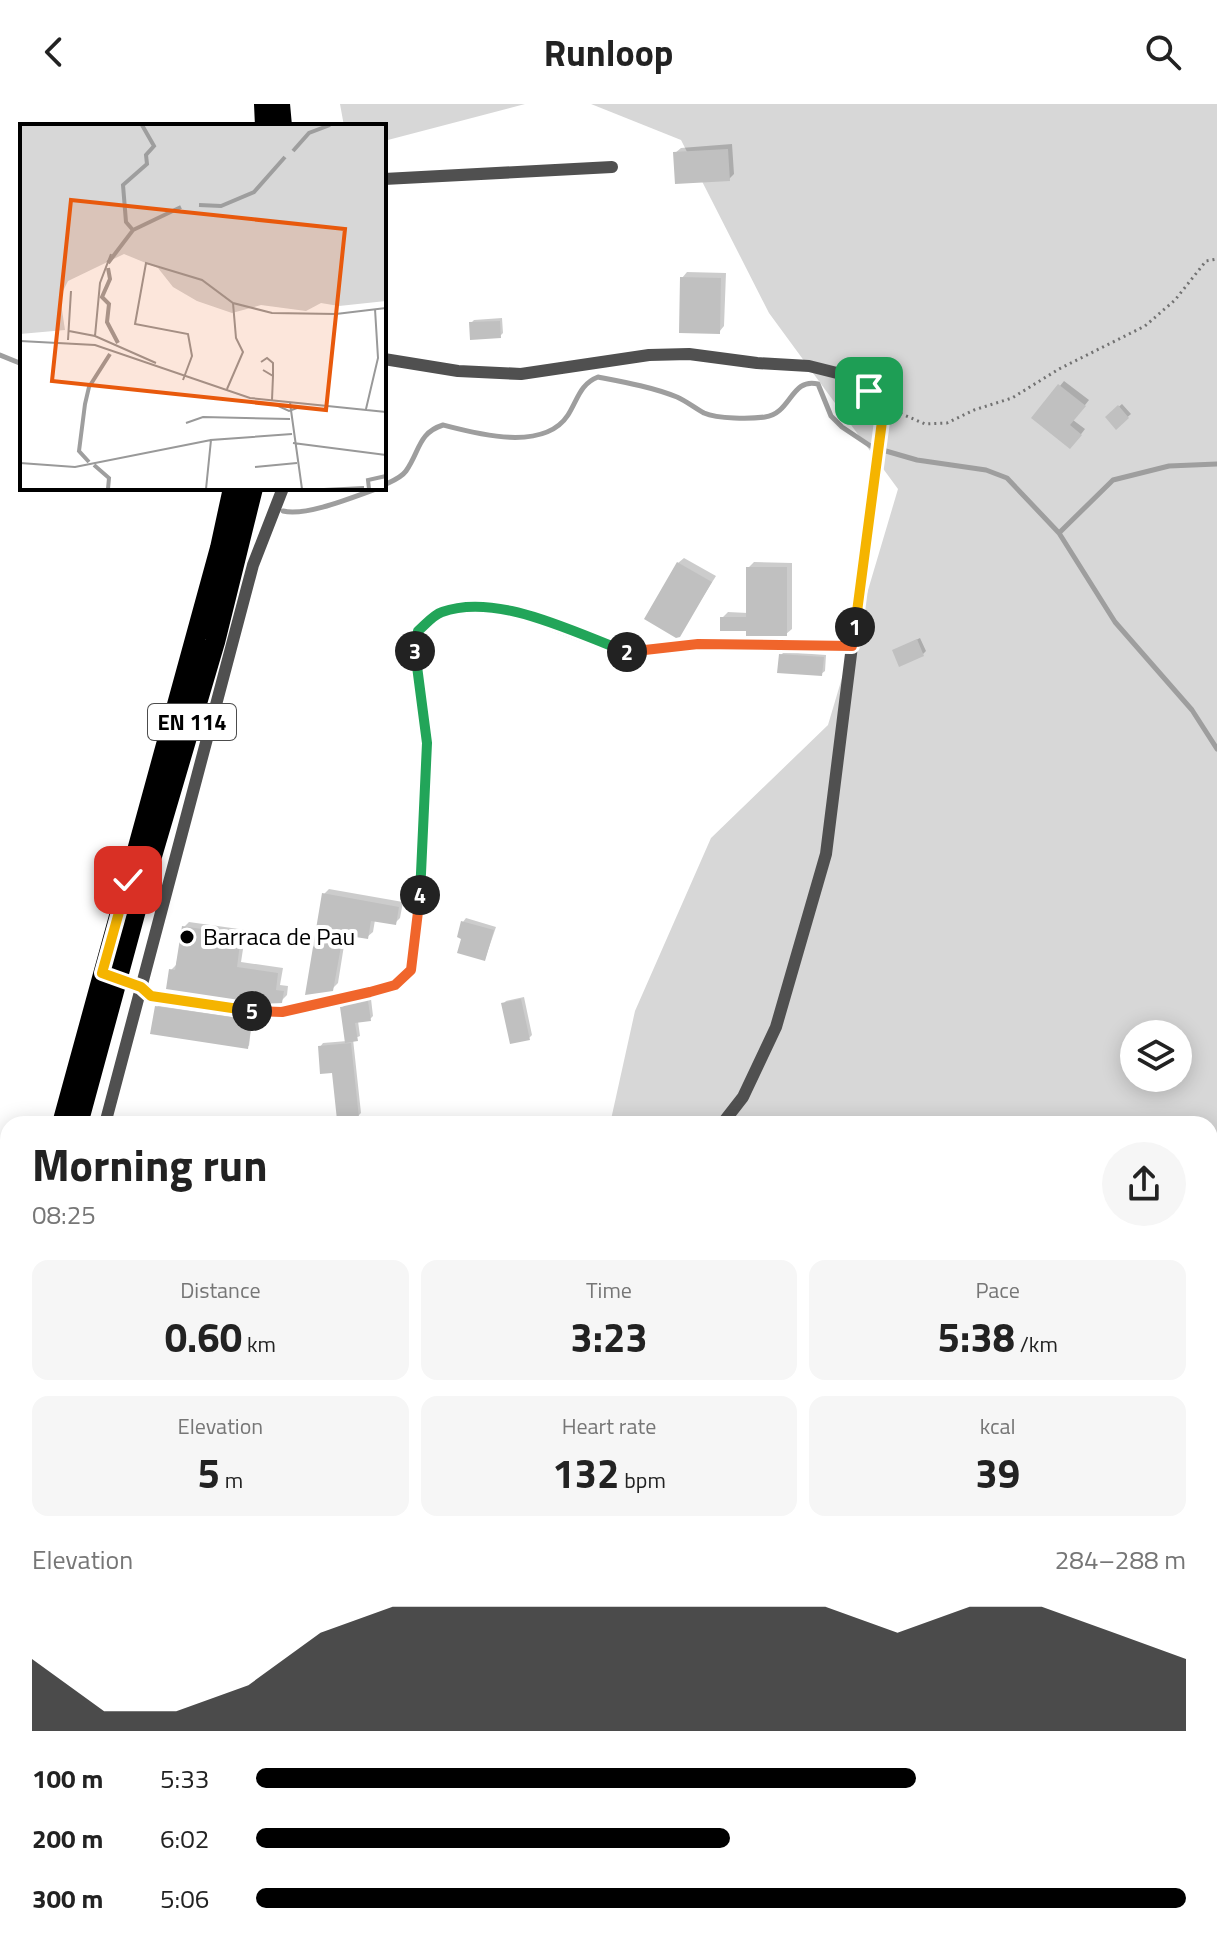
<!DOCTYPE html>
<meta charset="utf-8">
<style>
body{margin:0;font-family:"Titillium Web",sans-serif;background:#f6f6f6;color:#222;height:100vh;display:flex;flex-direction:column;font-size:30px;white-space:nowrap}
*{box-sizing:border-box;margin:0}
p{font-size:26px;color:#767676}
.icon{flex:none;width:44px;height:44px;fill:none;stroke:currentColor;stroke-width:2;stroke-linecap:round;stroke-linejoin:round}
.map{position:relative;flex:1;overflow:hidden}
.panel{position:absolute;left:0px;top:1012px;width:1218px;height:830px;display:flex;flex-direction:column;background:#fff;border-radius:24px 24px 0 0;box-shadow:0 4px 20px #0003}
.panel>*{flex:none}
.tools{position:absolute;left:1120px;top:916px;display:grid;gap:16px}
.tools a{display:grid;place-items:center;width:72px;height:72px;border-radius:50%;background:#fff;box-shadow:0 4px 20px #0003;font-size:40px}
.pin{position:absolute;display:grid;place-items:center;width:68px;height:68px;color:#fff;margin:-34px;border-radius:16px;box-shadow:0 4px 12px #0006}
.km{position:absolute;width:40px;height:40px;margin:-20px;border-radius:50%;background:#222;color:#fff;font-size:22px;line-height:40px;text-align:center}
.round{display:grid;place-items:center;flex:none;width:84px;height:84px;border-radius:42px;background:#f6f6f6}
.headline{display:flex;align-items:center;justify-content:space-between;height:136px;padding:0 32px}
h1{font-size:44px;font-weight:700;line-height:60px}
.metrics{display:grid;grid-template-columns:repeat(3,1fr);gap:12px;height:136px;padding:8px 32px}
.metrics div{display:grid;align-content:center;border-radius:16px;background:#f6f6f6;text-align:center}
.metrics b{font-size:40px;font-weight:700}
.metrics small{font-size:22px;font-weight:400}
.metrics p{font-size:22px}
.chart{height:224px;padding:16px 32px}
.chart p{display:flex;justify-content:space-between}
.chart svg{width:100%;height:144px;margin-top:8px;fill:#000;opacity:.7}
ul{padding:0 32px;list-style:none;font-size:26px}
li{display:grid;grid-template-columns:128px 96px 1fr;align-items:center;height:60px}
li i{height:20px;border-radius:10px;background:#000}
header{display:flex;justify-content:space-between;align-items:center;height:104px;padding:0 32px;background:#fff;font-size:36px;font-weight:700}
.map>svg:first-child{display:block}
</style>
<header><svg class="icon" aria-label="back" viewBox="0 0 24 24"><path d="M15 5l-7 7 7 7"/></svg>Runloop<svg class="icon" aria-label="search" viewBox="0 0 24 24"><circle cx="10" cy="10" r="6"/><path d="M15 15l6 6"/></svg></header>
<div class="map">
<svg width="1217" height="1841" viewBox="0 0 1217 1841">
<rect width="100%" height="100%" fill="#fff"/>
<path fill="#d7d7d7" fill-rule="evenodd" d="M340,0H525L384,37V22H344Z
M591,0H1217V1841H699L700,1834H1210V1020H610L635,907L711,734L828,621L898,385L769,209L681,36ZM1134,930H1178V974H1134Z"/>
<path fill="#0003" d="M732,40L734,70L729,75L675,49L681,44Z
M687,168L726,169L724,222L719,228L682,174Z
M502,214L503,229L500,232L471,219L474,216Z
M1064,277L1089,296L1073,316L1085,325L1075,338L1034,314Z
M1122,300L1131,310L1116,323L1107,313Z
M684,454L716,472L679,531L678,459Z
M754,458L792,459V525L786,530L748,525L722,514L728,508L748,509V464Z
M920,534L926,547L923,550L894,547Z
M784,548L826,551L825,567L821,570L781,551Z
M329,785L403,798L400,814L395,819L375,816L373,828L367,833L346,829L338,879L332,885L324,790Z
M466,814L496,823L485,855L463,818Z
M189,818L246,826L241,858L283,864L280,881L288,882L287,891L281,897L171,866L176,861L184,823Z
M524,893L532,931L529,934L503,900L506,897Z
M371,895L373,912L370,915L358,917L360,932L353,935L361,1009L358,1012L320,943L323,939L347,937L342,904L345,901Z
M158,902L252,916L249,942L157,903Z"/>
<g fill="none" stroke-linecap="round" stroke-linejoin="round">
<path stroke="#9e9e9e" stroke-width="5" d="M0,251L22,260
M384,381C392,377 401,374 406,367C420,347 418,329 443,321C477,330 544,348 568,311C578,295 580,280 598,273C624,278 652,283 677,293C686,297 695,304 704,309C718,315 750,315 765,313C791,310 791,273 818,280L831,312L842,323L872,343L917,356L986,366L1007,374L1059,429L1115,518L1192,606L1217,645
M283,407C306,413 356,392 379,384
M1059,429L1113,376L1169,362L1217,360"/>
</g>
<path fill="#c0c0c0" d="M728,45L730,77L675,80L673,48Z
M680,173L721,174L720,230L679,229Z
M500,217L501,234L470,236L469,218Z
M1058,280L1086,302L1070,321L1082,331L1070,345L1031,314Z
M1118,301L1129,314L1116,326L1105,313Z
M677,458L712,478L680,533L676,534L644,515Z
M746,463H787V532H746V527H720V513H746Z
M917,535L924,552L899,563L892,546Z
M779,550L824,553L822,572L777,569Z
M322,789L399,803L396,821L371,817L368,835L343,831L333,887L305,891Z
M461,817L494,826L485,857L457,849L461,835L457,833Z
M182,822L241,831L237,863L278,869L276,886L284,887L282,899L266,900L166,885L169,865L175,866Z
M521,895L530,936L510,940L501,899Z
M368,897L371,917L355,919L358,937L345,939L340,903Z
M155,902L252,916L248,945L150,930Z
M351,939L359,1014L337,1016L332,969L320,970L318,942Z"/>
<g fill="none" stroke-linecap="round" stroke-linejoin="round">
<path stroke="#727272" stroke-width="3" stroke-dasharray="2 4" stroke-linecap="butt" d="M895,307L925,320L947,319L974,306L1012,294L1059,265L1145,222L1175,196L1206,157L1217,155
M854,528L883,313
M1210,1544L1217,1545"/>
<path stroke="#505050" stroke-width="12" d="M384,75L612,63
M384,255L458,267L521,270L649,251L689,250L757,259L809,262L845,271L869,287L884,302
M113,871L141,883L151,892L266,909L282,908L395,881L411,866L421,786L427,639L414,553L418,527L439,508L472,502L518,508L628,549L698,540L852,542L826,750L776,923L743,993L722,1020
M105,1020L253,461L283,384
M644,1834L645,1841"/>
<path stroke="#000" stroke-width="20" d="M264,0L265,22
M280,0L282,22
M62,1020L220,444L233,384
M78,1020L135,810L215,538L253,384
M8,1447V1510
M24,1834V1841
M7,1841L4,1664L8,1571"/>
</g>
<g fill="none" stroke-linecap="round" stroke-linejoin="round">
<defs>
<path id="split-1" d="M855,523L884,302L869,287"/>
<path id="split-2" d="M627,548L698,540L852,542L855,523"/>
<path id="split-3" d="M415,547L418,527C425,521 433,511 442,508C497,488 575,529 627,548"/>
<path id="split-4" d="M415,547L427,639L420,791"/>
<path id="split-5" d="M252,907L282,908L370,888L395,881L411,866L420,791"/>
<path id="split-6" d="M128,776L102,869L141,883L151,892L252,907"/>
</defs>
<use href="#split-1" stroke="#fff" stroke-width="16"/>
<use href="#split-2" stroke="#fff" stroke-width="16"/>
<use href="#split-3" stroke="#fff" stroke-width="16"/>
<use href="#split-4" stroke="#fff" stroke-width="16"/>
<use href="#split-5" stroke="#fff" stroke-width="16"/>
<use href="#split-6" stroke="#fff" stroke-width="16"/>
<use href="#split-1" stroke="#f5b400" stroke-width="10"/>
<use href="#split-2" stroke="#f0652b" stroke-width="10"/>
<use href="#split-3" stroke="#22a559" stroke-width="10"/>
<use href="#split-4" stroke="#22a559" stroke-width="10"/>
<use href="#split-5" stroke="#f0652b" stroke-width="10"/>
<use href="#split-6" stroke="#f5b400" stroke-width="10"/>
</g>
<circle fill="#000" stroke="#fff" stroke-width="3" cx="187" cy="833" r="8"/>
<g text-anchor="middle" stroke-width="8" stroke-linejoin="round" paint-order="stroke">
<rect fill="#fff" stroke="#4c4c4c" stroke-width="2" x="148" y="600" width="88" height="36" rx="6"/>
<g font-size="22" font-weight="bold" fill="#000">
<text x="192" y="626">EN 114</text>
</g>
<g font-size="24" fill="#000" stroke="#fff" text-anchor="start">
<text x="203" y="841">Barraca de Pau</text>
</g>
</g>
<g transform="translate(20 20)">
<rect width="366" height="366" fill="#fff"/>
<path d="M0,1H366V177L319,182L301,179L286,187L241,181L212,189L177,177L153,163L138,144L104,130L48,157L40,173L45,206L0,210Z" fill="#d7d7d7"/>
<path fill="none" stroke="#9e9e9e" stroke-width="4" d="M273,27L289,9L310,1M179,81L201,82L234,68L265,33M112,105L106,98L103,61L127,40L126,31L134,22L122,1M88,139L113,106L161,83M88,144L90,155L82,173L89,180L87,198L98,219M69,338L59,327L65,280L69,263L90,230M74,341L89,354L88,365M349,365L348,356L366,352"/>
<path fill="none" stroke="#999" stroke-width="2" d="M49,207L75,212L136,239M75,212L80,159L91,130M48,216L51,167M0,217L75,221L230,274L366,288M241,238L247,234L253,239V252M243,246L253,252L252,276M163,256L172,232L168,210L115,200L126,139L182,156L213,179L252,189L316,190L366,184M207,265L223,228L216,214L213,179M270,279L282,365M254,280L269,287L280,283M346,285L358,234L355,185M166,299L183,293L270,295M273,319L366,331M0,339L55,343L191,316M235,343L277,339M186,365L191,316L272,310M304,365L344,363"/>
<path fill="#e8590c" fill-opacity="0.15" stroke="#e8590c" stroke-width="4" d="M51,76L325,105L306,286L32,257Z"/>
<rect width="366" height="366" fill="none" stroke="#000" stroke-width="4"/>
</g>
</svg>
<div class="tools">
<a><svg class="icon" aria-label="layers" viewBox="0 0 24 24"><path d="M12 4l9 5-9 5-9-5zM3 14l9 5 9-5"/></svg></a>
</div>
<div class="pin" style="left:869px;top:287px;background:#1e9e55"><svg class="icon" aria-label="arrive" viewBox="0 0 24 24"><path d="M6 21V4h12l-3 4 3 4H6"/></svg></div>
<div class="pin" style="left:128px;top:776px;background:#d93025"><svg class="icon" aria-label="check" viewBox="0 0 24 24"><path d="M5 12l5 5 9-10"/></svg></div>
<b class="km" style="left:855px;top:523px">1</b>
<b class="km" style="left:627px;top:548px">2</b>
<b class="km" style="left:415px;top:547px">3</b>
<b class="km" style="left:420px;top:791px">4</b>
<b class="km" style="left:252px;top:907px">5</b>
<section class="panel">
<div class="headline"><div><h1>Morning run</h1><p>08:25</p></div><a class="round"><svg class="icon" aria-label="share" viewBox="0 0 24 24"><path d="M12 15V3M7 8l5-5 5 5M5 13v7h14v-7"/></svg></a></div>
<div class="metrics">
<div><p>Distance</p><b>0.60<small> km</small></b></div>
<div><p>Time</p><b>3:23</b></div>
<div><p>Pace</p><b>5:38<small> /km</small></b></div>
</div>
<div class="metrics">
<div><p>Elevation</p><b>5<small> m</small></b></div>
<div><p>Heart rate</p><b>132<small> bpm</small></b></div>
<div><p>kcal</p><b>39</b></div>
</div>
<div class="chart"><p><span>Elevation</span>284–288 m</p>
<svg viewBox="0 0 160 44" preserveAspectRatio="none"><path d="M0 44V22L10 38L20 38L30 30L40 14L50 6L60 6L70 6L80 6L90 6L100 6L110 6L120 14L130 6L140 6L150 14L160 22V44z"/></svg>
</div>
<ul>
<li><b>100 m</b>5:33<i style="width:71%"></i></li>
<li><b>200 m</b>6:02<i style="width:51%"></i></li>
<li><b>300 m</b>5:06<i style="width:100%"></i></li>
</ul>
</section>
</div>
